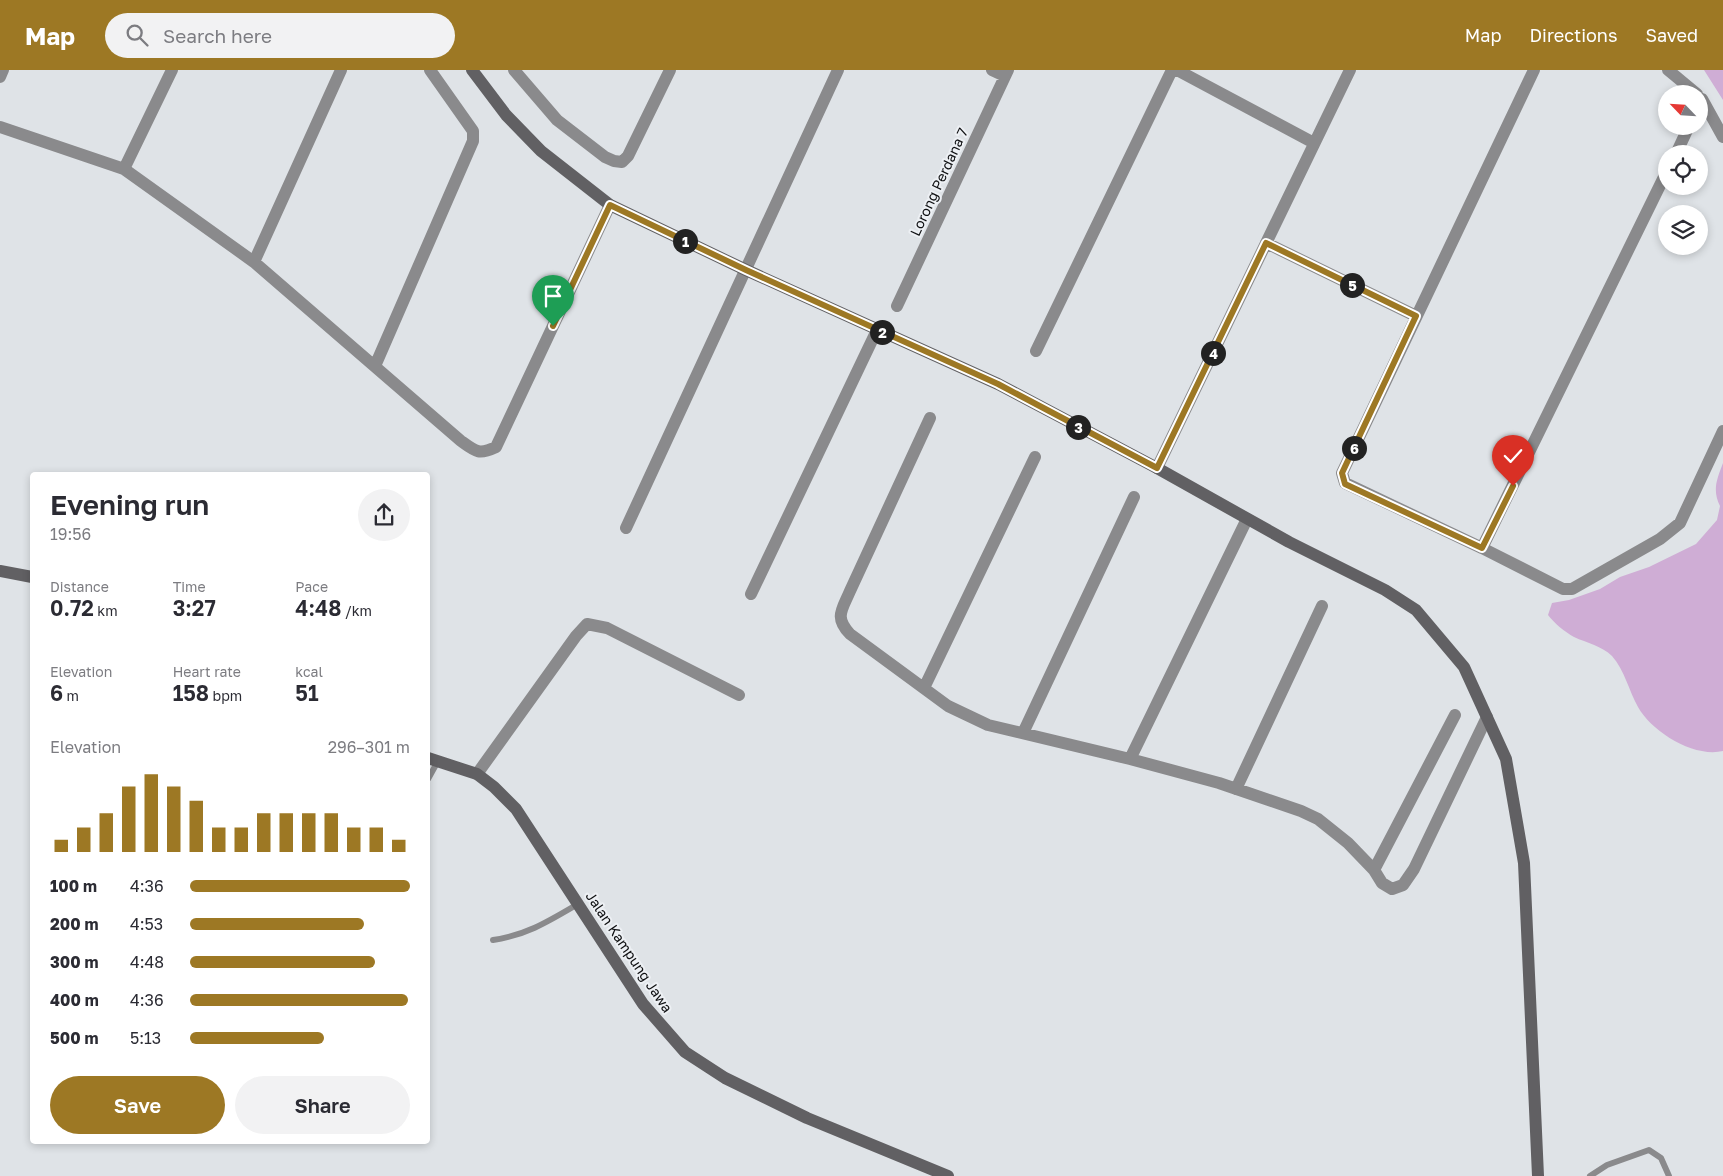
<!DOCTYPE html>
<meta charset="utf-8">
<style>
body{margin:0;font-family:"Golos Text",sans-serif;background:#f2f2f3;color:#2b2b33;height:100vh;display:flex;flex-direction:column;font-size:19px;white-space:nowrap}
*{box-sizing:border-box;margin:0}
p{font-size:16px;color:#7c7c81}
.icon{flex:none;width:28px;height:28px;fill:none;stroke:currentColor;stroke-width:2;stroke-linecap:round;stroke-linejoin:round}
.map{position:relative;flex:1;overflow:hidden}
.drawer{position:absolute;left:30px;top:402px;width:400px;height:672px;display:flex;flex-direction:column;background:#fff;border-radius:5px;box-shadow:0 2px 8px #0003}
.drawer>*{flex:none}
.needle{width:32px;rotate:295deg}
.fabs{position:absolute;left:1658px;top:15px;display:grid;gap:10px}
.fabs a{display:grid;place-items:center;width:50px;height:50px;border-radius:50%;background:#fff;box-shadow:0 2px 8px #0003;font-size:25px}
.pin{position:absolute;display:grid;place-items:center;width:42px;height:42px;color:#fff;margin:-51px -21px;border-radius:50% 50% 50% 0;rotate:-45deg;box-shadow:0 0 5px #0007}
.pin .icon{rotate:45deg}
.km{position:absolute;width:25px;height:25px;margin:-12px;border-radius:50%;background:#222;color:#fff;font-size:14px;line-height:25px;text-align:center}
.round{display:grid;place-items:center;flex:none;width:52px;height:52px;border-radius:26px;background:#f2f2f3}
.overview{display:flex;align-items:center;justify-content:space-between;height:85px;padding:0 20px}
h1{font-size:28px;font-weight:600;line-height:38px}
.metrics{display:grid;grid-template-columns:repeat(3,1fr);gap:8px;height:85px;padding:5px 20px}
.metrics div{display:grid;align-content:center}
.metrics b{font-size:21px;font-weight:600}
.metrics small{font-size:14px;font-weight:400}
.metrics p{font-size:14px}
.chart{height:140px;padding:10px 20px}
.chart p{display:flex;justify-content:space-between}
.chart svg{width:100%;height:90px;margin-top:5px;stroke:#9d7824;stroke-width:6}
.button{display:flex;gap:10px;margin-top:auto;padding:10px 20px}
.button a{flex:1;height:58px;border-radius:30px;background:#9d7824;color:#fff;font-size:20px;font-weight:600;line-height:58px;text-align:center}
.button a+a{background:#f2f2f3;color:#2b2b33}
ul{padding:0 20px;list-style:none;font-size:16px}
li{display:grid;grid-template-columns:80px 60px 1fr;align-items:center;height:38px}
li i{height:12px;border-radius:6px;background:#9d7824}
header{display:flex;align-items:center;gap:30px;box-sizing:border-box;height:70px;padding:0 25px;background:#9d7824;color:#fff}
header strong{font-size:24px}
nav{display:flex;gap:28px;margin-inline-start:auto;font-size:18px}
.search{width:350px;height:45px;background:#f2f2f3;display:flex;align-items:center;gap:12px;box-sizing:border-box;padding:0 18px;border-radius:28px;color:#7c7c81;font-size:19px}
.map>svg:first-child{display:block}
</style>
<header>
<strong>Map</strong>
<div class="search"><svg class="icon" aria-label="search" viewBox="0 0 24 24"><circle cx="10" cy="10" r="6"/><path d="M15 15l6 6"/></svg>Search here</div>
<nav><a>Map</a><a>Directions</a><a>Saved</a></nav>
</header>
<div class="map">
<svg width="1723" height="1106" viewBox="0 0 1723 1106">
<rect width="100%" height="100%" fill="#dfe3e7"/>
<path fill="#cfadd5" d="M1704,0H1723V30Z
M1723,393V681C1694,688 1652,662 1638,637C1629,621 1625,601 1612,586C1602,576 1587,573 1574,567C1565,562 1554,553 1548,545L1552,533L1569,530L1600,519L1620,507L1649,497L1696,474L1717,450L1720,436C1712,420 1717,409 1723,393Z"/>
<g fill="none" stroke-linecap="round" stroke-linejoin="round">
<path stroke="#8a8a8c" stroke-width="6" d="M428,709L438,691
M493,870C527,865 549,851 578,834
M1590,1106L1607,1095L1649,1080L1661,1088L1669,1106"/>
<path stroke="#8a8a8c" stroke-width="12" d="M514,0L557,50L605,87L614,91L622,92L628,86L670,0
M992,0L1005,6
M1177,0L1314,73
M1534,0L1342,403L1345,413L1482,478L1666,103
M1668,0L1697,24
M0,7L3,0
M1702,29L1723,67
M0,57L124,99L254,192L461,371C476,382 479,385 496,377L610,135
M1676,84L1689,56
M124,99L172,0
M1266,173L1416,246
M254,192L341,0
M897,236L1008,0
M1036,281L1172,0
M375,296L473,71V61L430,0
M930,348L850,521C842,540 834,547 850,564L948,636L988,655L1130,689L1247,449
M1157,398L1350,0
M626,458L838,0
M1482,478L1563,519H1572L1660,469L1680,453L1723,361
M751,524L877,260
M924,618L1035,387
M1023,663L1134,427
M1130,689L1219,713L1301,741L1318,749L1348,773L1374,800L1455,645
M477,704L576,566L587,554L607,558L739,625
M1236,719L1322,536
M1374,800L1382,813L1392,819L1403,815L1414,799L1487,647"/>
<path stroke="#616063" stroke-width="12" d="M472,0L506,45L541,81L610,135L746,200L998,314L1157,398L1289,472L1385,520L1416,540L1464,597L1506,689L1524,793L1538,1106
M0,501L32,507
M428,688L477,704L494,717L516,739L643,934L685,982L725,1008L807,1048L948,1106"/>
</g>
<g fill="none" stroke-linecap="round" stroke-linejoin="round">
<defs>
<path id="route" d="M553,256L610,135L746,200L998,314L1157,398L1266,173L1416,246L1342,403L1345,414L1482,478L1513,416"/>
</defs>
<use href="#route" stroke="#fff" stroke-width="10"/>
<use href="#route" stroke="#9d7824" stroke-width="6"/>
</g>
<g text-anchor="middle" stroke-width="4" stroke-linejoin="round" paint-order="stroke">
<g font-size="14" fill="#0e0f11" stroke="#edf0f4">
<text transform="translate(939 112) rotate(-65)" y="5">Lorong Perdana 7</text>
<text transform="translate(629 882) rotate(56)" y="5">Jalan Kampung Jawa</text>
</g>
</g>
</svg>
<div class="fabs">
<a><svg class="needle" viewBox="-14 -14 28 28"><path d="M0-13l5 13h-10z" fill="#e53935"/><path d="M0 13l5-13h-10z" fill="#7c7c81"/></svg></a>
<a><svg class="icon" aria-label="locate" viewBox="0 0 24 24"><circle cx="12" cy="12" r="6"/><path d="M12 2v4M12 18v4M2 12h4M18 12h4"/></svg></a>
<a><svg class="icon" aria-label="layers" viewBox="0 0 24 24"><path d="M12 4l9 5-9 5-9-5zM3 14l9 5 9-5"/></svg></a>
</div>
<div class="pin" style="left:553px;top:256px;background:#1e9e55"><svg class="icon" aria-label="arrive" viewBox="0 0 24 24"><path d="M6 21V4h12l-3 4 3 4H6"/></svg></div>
<div class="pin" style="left:1513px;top:416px;background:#d93025"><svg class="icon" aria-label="check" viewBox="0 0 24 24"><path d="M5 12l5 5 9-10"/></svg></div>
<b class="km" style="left:685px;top:171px">1</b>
<b class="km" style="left:882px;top:262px">2</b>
<b class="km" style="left:1078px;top:357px">3</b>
<b class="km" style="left:1213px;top:283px">4</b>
<b class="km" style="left:1352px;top:215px">5</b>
<b class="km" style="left:1354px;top:378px">6</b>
<section class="drawer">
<div class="overview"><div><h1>Evening run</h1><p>19:56</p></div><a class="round"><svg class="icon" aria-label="share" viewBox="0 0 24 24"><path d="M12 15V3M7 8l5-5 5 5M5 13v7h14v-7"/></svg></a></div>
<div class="metrics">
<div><p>Distance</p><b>0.72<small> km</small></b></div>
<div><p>Time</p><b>3:27</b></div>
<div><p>Pace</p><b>4:48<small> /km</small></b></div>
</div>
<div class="metrics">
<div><p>Elevation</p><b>6<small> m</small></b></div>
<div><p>Heart rate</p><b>158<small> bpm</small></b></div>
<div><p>kcal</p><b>51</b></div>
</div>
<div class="chart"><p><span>Elevation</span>296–301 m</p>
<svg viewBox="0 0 160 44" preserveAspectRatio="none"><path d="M5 44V38M15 44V32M25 44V25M35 44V12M45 44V6M55 44V12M65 44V19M75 44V32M85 44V32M95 44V25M105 44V25M115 44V25M125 44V25M135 44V32M145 44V32M155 44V38"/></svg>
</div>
<ul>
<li><b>100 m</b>4:36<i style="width:100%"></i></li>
<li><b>200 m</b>4:53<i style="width:79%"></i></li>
<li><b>300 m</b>4:48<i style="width:84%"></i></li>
<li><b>400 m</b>4:36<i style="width:99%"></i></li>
<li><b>500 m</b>5:13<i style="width:61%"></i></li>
</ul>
<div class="button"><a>Save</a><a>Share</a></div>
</section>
</div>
